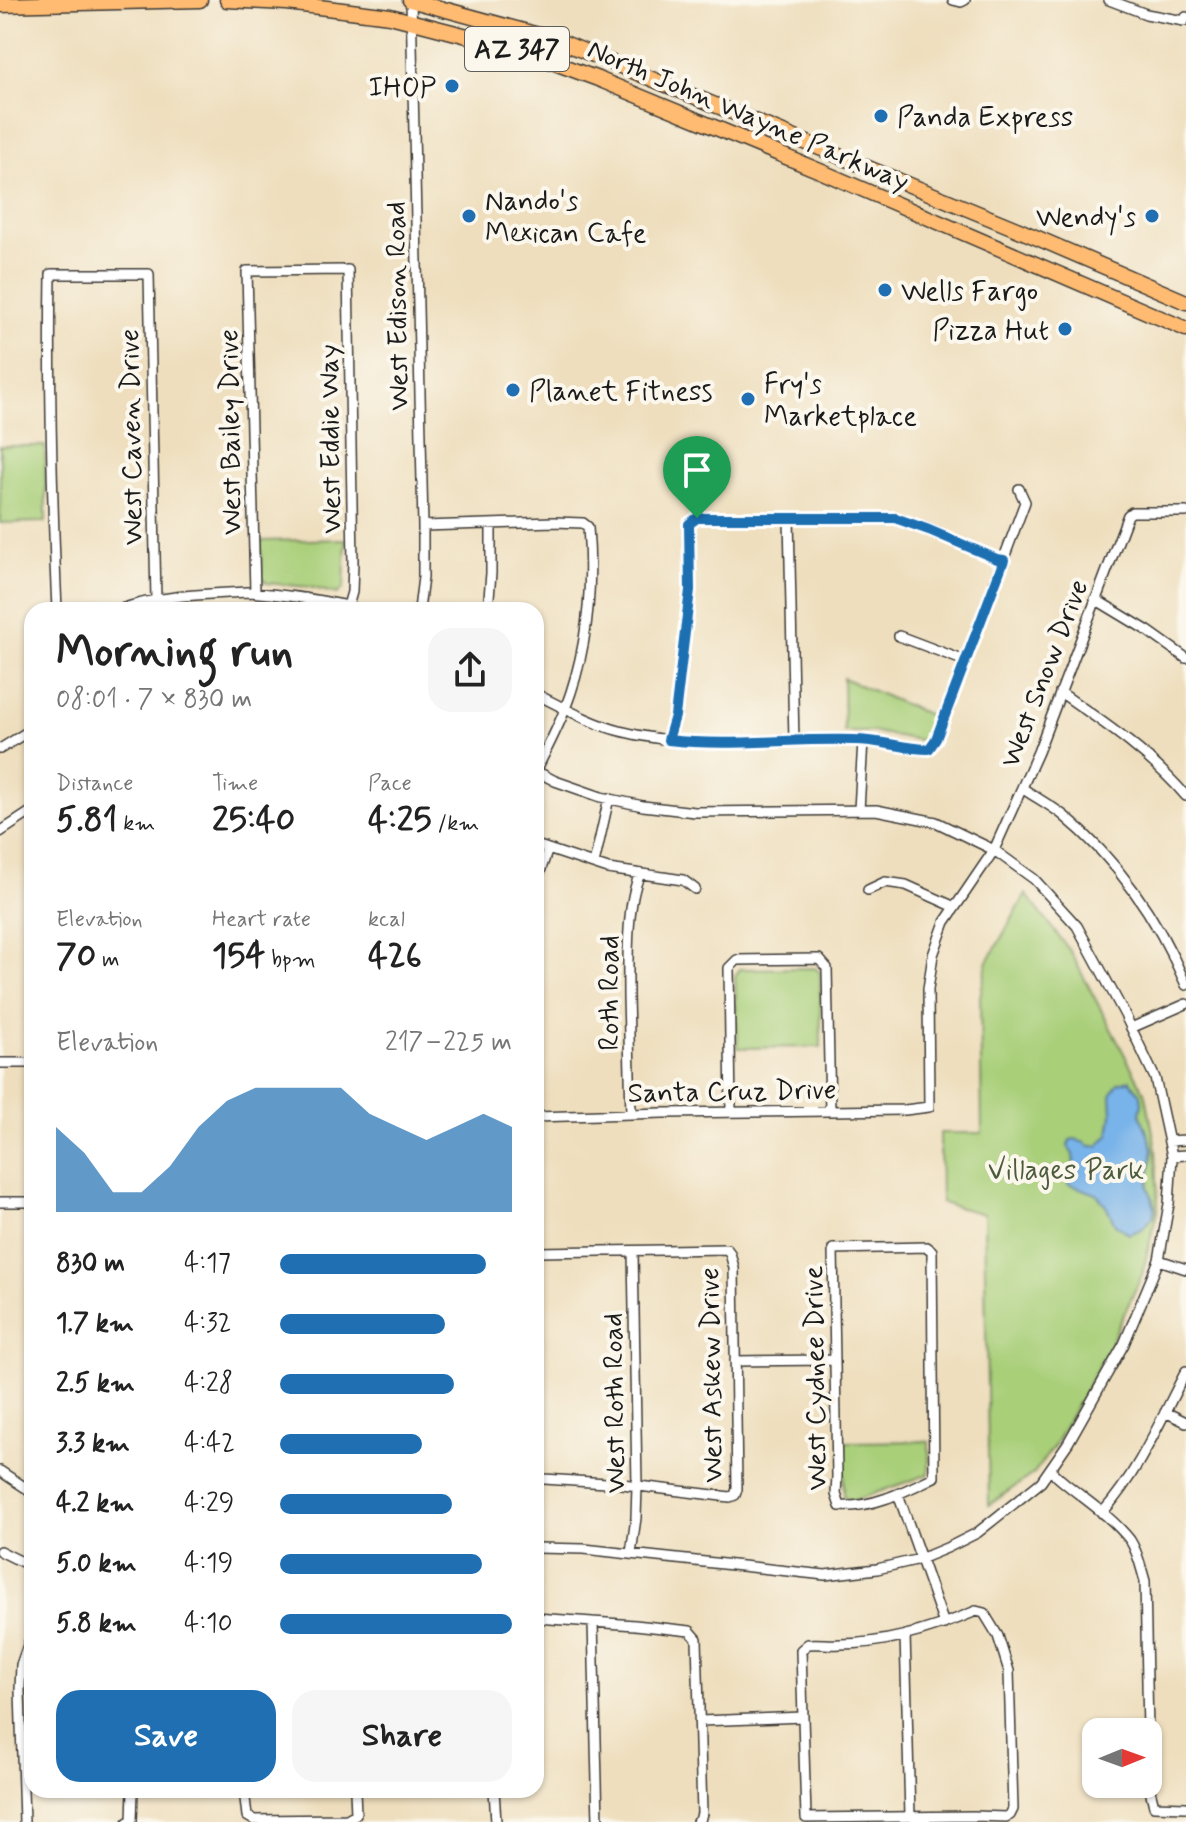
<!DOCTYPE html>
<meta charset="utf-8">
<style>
body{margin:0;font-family:Mynerve,sans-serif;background:#f6f6f6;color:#222;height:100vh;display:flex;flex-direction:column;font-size:30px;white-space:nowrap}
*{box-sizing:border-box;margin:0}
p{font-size:26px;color:#767676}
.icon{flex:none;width:44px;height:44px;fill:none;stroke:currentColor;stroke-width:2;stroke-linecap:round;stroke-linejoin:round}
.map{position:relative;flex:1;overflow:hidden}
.details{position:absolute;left:24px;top:602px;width:520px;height:1196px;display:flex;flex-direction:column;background:#fff;border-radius:24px;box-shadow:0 2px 6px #0004}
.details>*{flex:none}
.needle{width:52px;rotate:89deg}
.buttons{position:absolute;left:1082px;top:1718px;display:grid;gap:16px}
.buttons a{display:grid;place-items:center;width:80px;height:80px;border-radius:16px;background:#fff;box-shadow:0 2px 6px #0004;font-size:40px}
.pin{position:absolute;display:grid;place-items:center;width:68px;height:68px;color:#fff;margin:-82px -34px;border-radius:50% 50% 50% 0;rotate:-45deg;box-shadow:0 0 8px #0007}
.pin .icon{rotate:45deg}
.round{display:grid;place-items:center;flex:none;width:84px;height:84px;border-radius:24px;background:#f6f6f6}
.head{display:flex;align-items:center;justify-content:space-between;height:136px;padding:0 32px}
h1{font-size:44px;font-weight:700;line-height:60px}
.figures{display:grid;grid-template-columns:repeat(3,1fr);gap:12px;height:136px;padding:8px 32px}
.figures div{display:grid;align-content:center}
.figures b{font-size:34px;font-weight:700}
.figures small{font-size:22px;font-weight:400}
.figures p{font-size:22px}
.chart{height:224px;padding:16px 32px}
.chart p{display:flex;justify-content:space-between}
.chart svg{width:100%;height:144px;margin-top:8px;fill:#1f6fb2;opacity:.7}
.action{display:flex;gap:16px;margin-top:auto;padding:16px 32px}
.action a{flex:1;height:92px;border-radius:24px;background:#1f6fb2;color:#fff;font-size:32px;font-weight:700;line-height:92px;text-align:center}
.action a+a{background:#f6f6f6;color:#222}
ul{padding:0 32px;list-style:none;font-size:26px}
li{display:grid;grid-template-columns:128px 96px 1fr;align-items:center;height:60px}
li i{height:20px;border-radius:10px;background:#1f6fb2}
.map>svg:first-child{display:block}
</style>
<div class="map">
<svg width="1186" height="1822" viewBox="0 0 1186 1822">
<rect width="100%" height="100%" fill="#fbf7ec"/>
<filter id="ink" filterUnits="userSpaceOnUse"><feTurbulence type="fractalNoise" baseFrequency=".0125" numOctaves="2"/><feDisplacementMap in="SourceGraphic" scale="16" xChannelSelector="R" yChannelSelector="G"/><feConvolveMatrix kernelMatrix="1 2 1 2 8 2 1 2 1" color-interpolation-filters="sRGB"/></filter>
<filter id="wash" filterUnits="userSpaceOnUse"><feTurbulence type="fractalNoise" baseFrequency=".006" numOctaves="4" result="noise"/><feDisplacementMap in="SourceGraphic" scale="32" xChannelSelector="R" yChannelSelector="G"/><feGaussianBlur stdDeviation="1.8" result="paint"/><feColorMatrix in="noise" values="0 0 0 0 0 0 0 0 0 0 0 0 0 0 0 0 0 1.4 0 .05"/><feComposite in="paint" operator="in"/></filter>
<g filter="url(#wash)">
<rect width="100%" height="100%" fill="#eedebd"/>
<path fill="#a9cf79" stroke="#62764a" stroke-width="2" d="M0,446H45L46,522L0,523Z
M346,539L344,588L337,594L309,587L267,583L262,578L261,541Z
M843,678L934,717C931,726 930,740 919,740L875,732H844Z
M1026,894L1070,951L1146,1095L1156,1149L1158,1208L1142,1275L1107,1351L1054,1446L1034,1473L989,1505L984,1214L941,1203L940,1133H982L980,997L987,963Z
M815,968L820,972L821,1047L738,1048L735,976L740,969Z
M929,1441V1474L853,1501L844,1496L843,1442Z"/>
<path fill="#78b3e9" stroke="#4a6882" stroke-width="2" d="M1130,1080L1141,1095L1142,1104L1140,1113L1153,1149L1148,1186L1155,1207L1153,1217L1142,1229L1129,1234L1115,1224L1107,1208L1097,1194L1068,1184L1066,1172L1074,1165L1073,1155L1068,1146L1070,1140L1076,1139L1081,1142H1085L1089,1146H1098L1109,1135L1112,1114L1111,1095L1118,1083Z"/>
</g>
<g filter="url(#ink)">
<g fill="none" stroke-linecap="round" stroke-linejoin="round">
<defs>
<path id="minor" d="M411,0L423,526V577L419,610
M953,0L961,2L965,0
M1109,0L1146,14L1184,21L1186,17
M789,518L794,741
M423,526L554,522L583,523L588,527C593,588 587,652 565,709C557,730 546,750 536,771
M1095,599L1148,631L1186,658
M57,610C52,498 49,386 51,274H149L156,600
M118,610C160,595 204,594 247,592C281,594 314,599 348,606L352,592L353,562L348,270L247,271L255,592
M302,610L305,598
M488,610L491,573V524
M899,636L965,661
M1060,692C1106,724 1149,753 1186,796
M536,694C562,707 592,724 620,731C699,752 776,737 857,740C881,741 906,749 929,749L936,739L1025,502L1019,489
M668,740L675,716L690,590L689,524L697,518H895L929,530L997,559L1004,560
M0,749L32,729
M536,771L555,781L601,797L643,806L695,812L876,810L936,822L994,850L1034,879L1077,926L1125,1015L1155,1078L1172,1156L1169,1204L1159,1260L1124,1344L1068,1443L1041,1482L977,1533L949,1547L920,1559L877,1569L825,1575L584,1549L536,1548
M1022,788C1035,797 1050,805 1063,815C1119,861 1158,919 1186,985
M859,810L863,740
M0,832L32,811
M536,845L608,869L683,880L695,889
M594,864L609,798
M536,883L548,849
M868,890L885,882L906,885L955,907
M1131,1028L1186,1004
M0,1063H32
M731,1112L729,968L737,960L819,959L827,968L830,1111
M631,1114C630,1075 629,1035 628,996C628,962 626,904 640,874
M536,1117L663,1113L905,1110L929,1107L928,989L933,955L945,922L994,850L1038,752L1128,515L1132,512H1186
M1169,1141L1186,1140
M1172,1156L1186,1155
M0,1202H32
M927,1247L932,1251L934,1477C905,1491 873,1508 840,1506L836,1494L837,1476L833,1249Z
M536,1255L538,1252L727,1249L730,1253L734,1268L737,1489L735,1495L730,1497L622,1484L544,1479L536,1475V1466
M1159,1260L1186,1269
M735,1361L835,1360
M1165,1412L1186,1422
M1050,1470C1075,1494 1108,1512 1130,1540C1138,1552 1141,1568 1145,1581L1148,1732
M0,1471L32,1492
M898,1494L944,1624
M1102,1513C1139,1472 1161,1419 1186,1371
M0,1551L32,1567
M631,1553L636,1518L637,1486L633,1251
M976,1611L984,1613L998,1636L1009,1671L1013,1809L1010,1815L1006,1817L974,1816L806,1818L801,1650L808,1644C819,1643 829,1645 840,1644C887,1644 934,1629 976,1611Z
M536,1618L635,1625L690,1631L697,1639L702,1813L700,1821L697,1822
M593,1622L598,1822
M905,1635L910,1816
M700,1721L803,1717
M1148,1744L1149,1786L1154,1806L1186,1807
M244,1790L247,1816L254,1820L347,1819L356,1814L355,1790
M494,1790L496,1822
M24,1822L20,1690L21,1665L32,1634
M128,1822L132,1821L133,1790"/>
<path id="highway" d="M227,0L287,3L390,16L514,48L598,79L820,171L1186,329
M410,0L557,40L1019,230L1186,302
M0,5L200,0"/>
</defs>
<use href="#minor" stroke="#3c3934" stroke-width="12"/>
<use href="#highway" stroke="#3c3934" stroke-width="17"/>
<use href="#minor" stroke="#fff" stroke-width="9"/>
<use href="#highway" stroke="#febb71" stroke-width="14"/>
</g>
</g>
<g fill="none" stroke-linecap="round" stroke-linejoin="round" filter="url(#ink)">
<defs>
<path id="route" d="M697,518H895L929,530L997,559L1004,560L936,739L929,749C904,749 880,740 855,740C792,738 730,747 668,740L675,716L690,590L689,524Z"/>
</defs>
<use href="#route" stroke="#fff" stroke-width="16"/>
<use href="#route" stroke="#1f6fb2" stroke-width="10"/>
</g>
<g fill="#1f6fb2" stroke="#fbf7ec" stroke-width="3">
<circle cx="452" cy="86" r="8"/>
<circle cx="881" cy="116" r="8"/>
<circle cx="469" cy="216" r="8"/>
<circle cx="1152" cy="216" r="8"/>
<circle cx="885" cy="290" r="8"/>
<circle cx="1065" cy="329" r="8"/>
<circle cx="513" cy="390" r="8"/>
<circle cx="748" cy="399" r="8"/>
</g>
<g text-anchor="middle" stroke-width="8" stroke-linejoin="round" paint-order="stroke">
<rect fill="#fbf7ec" stroke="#5f5e5a" stroke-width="2" x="465" y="27" width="104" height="44" rx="6"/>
<g font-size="26" font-weight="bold" fill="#1c1c1c">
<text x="517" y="58">AZ 347</text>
</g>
<g font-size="28" fill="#1c1c1c" stroke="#fbf7ec" text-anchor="start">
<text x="436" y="96" text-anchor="end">IHOP</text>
<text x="897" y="126">Panda Express</text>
<text x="485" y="210">Nando's<tspan x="485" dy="32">Mexican Cafe</tspan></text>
<text x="1136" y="226" text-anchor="end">Wendy's</text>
<text x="901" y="300">Wells Fargo</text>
<text x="1049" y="339" text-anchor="end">Pizza Hut</text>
<text x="764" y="393">Fry's<tspan x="764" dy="32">Marketplace</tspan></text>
<text x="529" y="400">Planet Fitness</text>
</g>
<g font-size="28" fill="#1c1c1c" stroke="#fbf7ec">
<text transform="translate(749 114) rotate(23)" y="10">North John Wayne Parkway</text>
<text transform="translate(396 306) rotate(-91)" y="10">West Edison Road</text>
<text transform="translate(229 432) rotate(-91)" y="10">West Bailey Drive</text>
<text transform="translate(130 437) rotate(-91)" y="10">West Caven Drive</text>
<text transform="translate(329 439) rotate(-91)" y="10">West Eddie Way</text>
<text transform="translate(1043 673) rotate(-69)" y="10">West Snow Drive</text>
<text transform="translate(608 993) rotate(-90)" y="10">Roth Road</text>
<text transform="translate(732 1090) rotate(-1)" y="10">Santa Cruz Drive</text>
<text transform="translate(710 1375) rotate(-91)" y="10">West Askew Drive</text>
<text transform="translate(814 1378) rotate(-91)" y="10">West Cydnee Drive</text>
<text transform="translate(613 1403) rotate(-91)" y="10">West Roth Road</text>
</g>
<g font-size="28" fill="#4d5b3d" stroke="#fbf7ec">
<text x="1066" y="1179">Villages Park</text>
</g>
</g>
</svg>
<div class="buttons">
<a><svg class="needle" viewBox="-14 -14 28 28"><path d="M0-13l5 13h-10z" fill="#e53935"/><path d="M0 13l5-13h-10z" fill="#767676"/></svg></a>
</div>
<div class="pin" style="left:697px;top:518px;background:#1e9e55"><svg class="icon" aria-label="arrive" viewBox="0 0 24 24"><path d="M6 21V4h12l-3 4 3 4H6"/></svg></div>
<section class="details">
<div class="head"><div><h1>Morning run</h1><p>08:01 · 7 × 830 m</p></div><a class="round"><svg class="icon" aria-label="share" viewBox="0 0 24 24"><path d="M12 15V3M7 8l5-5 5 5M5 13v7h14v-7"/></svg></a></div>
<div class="figures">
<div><p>Distance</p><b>5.81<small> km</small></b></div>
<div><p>Time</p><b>25:40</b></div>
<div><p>Pace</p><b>4:25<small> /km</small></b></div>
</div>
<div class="figures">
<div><p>Elevation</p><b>70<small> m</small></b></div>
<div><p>Heart rate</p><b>154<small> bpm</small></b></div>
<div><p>kcal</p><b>426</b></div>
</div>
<div class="chart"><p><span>Elevation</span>217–225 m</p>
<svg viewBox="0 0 160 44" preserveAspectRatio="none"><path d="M0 44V18L10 26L20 38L30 38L40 30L50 18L60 10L70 6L80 6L90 6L100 6L110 14L120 18L130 22L140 18L150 14L160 18V44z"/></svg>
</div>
<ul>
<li><b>830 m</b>4:17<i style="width:89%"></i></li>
<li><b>1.7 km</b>4:32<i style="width:71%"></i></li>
<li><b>2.5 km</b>4:28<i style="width:75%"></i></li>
<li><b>3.3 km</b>4:42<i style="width:61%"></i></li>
<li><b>4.2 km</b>4:29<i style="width:74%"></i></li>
<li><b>5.0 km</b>4:19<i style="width:87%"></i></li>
<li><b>5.8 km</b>4:10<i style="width:100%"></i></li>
</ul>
<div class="action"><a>Save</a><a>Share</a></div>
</section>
</div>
